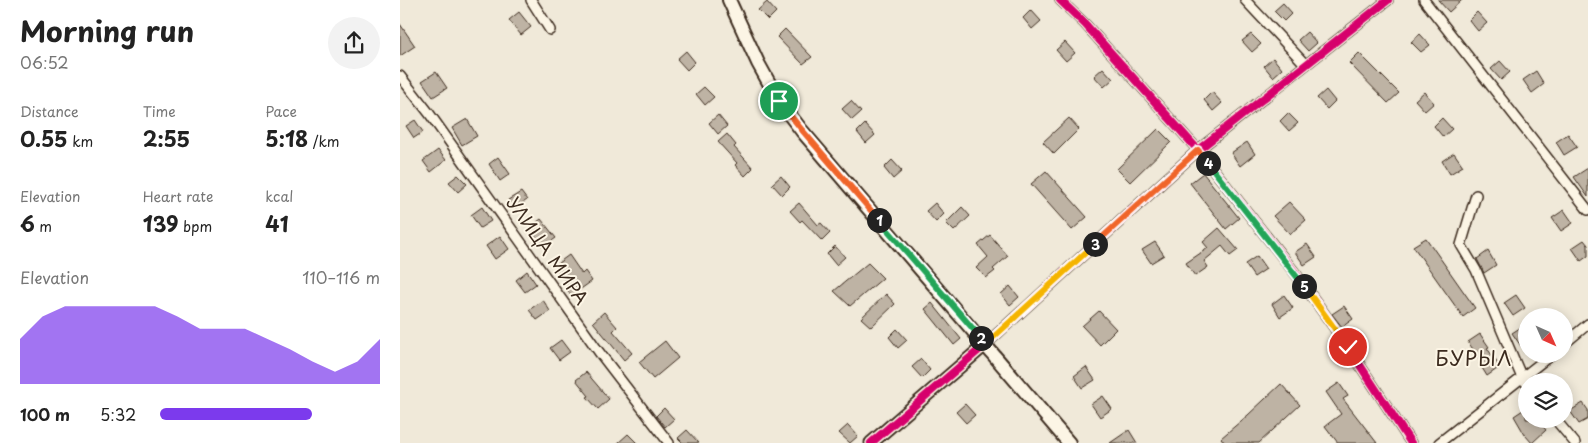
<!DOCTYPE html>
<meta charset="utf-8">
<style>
body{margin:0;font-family:"Playpen Sans",sans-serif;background:#f2f2f2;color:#222;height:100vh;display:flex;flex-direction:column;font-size:19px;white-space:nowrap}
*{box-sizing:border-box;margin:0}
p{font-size:16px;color:#767676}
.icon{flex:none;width:28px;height:28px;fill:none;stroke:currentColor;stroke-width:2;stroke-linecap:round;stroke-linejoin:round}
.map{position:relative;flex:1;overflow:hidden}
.sheet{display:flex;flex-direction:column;background:#fff;width:400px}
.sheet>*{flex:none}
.needle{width:32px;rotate:135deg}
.buttons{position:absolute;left:1118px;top:308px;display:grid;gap:10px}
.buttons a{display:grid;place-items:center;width:55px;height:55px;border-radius:50%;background:#fff;box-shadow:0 2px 12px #0003;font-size:25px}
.pin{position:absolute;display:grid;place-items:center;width:42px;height:42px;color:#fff;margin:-21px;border:2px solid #fff;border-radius:50%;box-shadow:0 1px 5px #0007}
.km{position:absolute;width:25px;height:25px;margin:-12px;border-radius:50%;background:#222;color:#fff;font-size:14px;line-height:25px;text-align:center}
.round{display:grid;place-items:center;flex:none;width:52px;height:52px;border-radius:26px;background:#f2f2f2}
.summary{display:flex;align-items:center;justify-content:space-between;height:85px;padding:0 20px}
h1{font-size:28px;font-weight:700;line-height:38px}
.metrics{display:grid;grid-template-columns:repeat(3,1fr);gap:8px;height:85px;padding:5px 20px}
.metrics div{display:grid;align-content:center}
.metrics b{font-size:21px;font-weight:700}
.metrics small{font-size:14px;font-weight:400}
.metrics p{font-size:14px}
.chart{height:140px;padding:10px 20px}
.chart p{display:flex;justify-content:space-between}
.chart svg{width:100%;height:90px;margin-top:5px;fill:#7c3aed;opacity:.7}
ul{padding:0 20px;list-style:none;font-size:16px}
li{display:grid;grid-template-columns:80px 60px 1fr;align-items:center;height:38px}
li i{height:12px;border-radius:6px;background:#7c3aed}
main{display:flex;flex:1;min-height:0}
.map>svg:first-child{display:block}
</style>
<main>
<section class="sheet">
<div class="summary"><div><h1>Morning run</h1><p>06:52</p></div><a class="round"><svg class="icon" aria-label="share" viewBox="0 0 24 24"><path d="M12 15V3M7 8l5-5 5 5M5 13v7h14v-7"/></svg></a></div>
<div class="metrics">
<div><p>Distance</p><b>0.55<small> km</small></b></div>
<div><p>Time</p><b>2:55</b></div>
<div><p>Pace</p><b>5:18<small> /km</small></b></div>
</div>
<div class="metrics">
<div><p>Elevation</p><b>6<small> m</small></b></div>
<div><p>Heart rate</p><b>139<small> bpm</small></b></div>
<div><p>kcal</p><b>41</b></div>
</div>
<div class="chart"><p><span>Elevation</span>110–116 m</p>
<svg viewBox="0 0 160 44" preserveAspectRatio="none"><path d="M0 44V22L10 11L20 6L30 6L40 6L50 6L60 6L70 11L80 17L90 17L100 17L110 22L120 27L130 33L140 38L150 33L160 22V44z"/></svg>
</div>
<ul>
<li><b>100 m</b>5:32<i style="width:69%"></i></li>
</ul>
</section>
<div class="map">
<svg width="1188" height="443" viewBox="0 0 1188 443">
<rect width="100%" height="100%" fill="#f0e9d9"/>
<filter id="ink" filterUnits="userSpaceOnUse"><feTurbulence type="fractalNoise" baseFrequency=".02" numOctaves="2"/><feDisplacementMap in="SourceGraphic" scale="10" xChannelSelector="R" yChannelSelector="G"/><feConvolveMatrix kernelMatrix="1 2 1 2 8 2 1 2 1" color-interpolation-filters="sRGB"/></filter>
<g filter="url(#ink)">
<path fill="#beb3a4" stroke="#3b2a1e" d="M1038,0H1062L1049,12Z
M367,2L376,12L368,20L358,10Z
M883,3L892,13L884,21L874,11Z
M631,10L641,21L632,29L623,18Z
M119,12L131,27L121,35L109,20Z
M1077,12L1087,23L1078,31L1069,20Z
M0,24L15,46L0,56Z
M385,29L412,57L403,64L377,37Z
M907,32L917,43L908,51L898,40Z
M851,34L861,44L852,52L842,41Z
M1020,34L1030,45L1021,52L1011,42Z
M665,42L675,53L666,61L656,50Z
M286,51L295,62L287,70L277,59Z
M959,53L999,93L988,103L949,63Z
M873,58L882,69L873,77L864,66Z
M1100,61L1110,72L1101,80L1091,69Z
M703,68L713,79L704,87L694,76Z
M1136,71L1144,84L1132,93L1123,80Z
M36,72L47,88L33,97L22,81Z
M304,87L314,97L305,105L296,94Z
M926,90L935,101L927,109L917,98Z
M812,92L822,103L813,111L804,100Z
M1024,92L1034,103L1025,111L1015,100Z
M451,101L461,112L452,120L442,109Z
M888,113L898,123L889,131L880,121Z
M318,115L327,126L318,134L309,123Z
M669,118L679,129L654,154L643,142Z
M1042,118L1052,129L1043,137L1034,126Z
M67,119L77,136L62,145L52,128Z
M15,120L23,132L14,138L6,126Z
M465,124L475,135L466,143L457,132Z
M758,129L771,142L730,182L717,169Z
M327,134L336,145L334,147L353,168L345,176L335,165L337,163L318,142Z
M1168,134L1177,147L1164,155L1156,142Z
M847,142L855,154L840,166L831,153Z
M38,150L46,160L31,172L23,161Z
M1054,153L1063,166L1050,174L1042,161Z
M98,157L110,174L100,181L89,164Z
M492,160L502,171L493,179L484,168Z
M1188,168V197L1174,177Z
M646,171L687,217L672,230L631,184Z
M803,173L839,218L826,229L790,183Z
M58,175L67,184L58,192L49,182Z
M381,176L390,187L382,195L372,184Z
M121,192L127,200L114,209L108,200Z
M889,202L906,220L890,234L873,216Z
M399,203L418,225L421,223L430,233L422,241L402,220L400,222L390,211Z
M535,203L544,214L536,222L526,211Z
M82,207L91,221L80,228L71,215Z
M562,207L570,216L554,231L546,223Z
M1164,210L1173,223L1161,231L1152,218Z
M141,219L156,238L143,247L129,228Z
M819,228L838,250L830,256L822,246L804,261L808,267L795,276L786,263L808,248L803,242Z
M590,235L608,256L593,269L595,271L586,278L576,268L588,257L578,245Z
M100,236L109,249L95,259L86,246Z
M1026,238L1075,308L1063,317L1013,246Z
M1184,240L1188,245V256L1181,261L1172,248Z
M755,242L764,255L751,263L742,250Z
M907,244L916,257L904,265L895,252Z
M435,246L445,257L436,265L427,254Z
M1088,251L1096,265L1084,273L1077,259Z
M169,255L182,274L185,271L192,281L171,296L165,286L167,284L154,266Z
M857,256L866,269L854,277L845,264Z
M468,263L483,278L450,306L434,291Z
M127,271L136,284L125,292L116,280Z
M610,286L619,297L610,305L601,294Z
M486,294L495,304L471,327L461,318Z
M884,295L893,308L880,317L872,304Z
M1116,295L1125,308L1113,316L1104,303Z
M143,300L150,311L137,320L129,310Z
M532,303L561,339L554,345L525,309Z
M944,306L953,319L942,327L932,314Z
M699,311L716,329L700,345L682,326Z
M204,312L217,327L213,331L232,353L224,360L193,322Z
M1126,324V343L1121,346L1112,333Z
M497,329L507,340L498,348L489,337Z
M1080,334L1089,347L1087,348L1100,367L1087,376L1079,363L1081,361L1068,342Z
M161,340L170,352L159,360L150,348Z
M265,341L278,358L253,379L239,362Z
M521,359L530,370L522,378L512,367Z
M686,367L695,380L682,388L674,376Z
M186,372L209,399L198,409L187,397L189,396L176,380Z
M939,383L948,396L943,399L977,443H938L925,426L941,414L926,392Z
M881,384L900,405L859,443H825L821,438L848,415Z
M703,396L712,409L700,417L691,404Z
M1183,403L1188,410V419L1179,424L1170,411Z
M565,404L575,415L566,423L556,412Z
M264,408L274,419L265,427L256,416Z
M1126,408V419H1134L1137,424L1139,422L1146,430L1132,443L1125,435L1114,416Z
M448,425L458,436L450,443L439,433Z
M287,430L299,443H283L278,438Z
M729,430L737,443H710Z
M228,434L237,443H218Z"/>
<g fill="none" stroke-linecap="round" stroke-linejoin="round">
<defs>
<path id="minor" d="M131,0L150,30
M660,0L685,24L798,150L896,274L948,347L1011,443
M845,0L905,64
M1024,0L1188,210
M0,76L29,113L199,352L269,443
M1076,195L1061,245L1076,270L1122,378L1126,383
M586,344L798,150L988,0
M1164,344L1188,324
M1155,419L1175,443
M1039,443L1152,354"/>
<path id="tertiary" d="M471,443L586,344"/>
<path id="secondary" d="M329,0L358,63L379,101L402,131L669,443"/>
</defs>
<use href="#minor" stroke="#3b2a1e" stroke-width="12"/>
<use href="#tertiary" stroke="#3b2a1e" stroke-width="15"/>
<use href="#secondary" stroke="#3b2a1e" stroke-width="16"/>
<use href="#minor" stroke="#fcf5e5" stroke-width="9"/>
<use href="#tertiary" stroke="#fcf5e5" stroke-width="11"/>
<use href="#secondary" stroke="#fcf5e5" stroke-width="12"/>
<defs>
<path id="cycleway" d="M660,0L685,24L798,150L896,274L948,347L1011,443
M471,443L586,344L798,150L988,0"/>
</defs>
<use href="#cycleway" stroke="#fcf5e5" stroke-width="11"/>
<use href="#cycleway" stroke="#d6006c" stroke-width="8"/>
</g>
</g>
<g fill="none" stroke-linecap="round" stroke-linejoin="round" filter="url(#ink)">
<defs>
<path id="split-1" d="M379,101L402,130L479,220"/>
<path id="split-2" d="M479,220L581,338"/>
<path id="split-3" d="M581,338L586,344L695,244"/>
<path id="split-4" d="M695,244L798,150L808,163"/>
<path id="split-5" d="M808,163L904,286"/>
<path id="split-6" d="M904,286L948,347"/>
</defs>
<use href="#split-1" stroke="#fff" stroke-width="10"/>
<use href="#split-2" stroke="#fff" stroke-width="10"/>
<use href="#split-3" stroke="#fff" stroke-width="10"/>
<use href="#split-4" stroke="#fff" stroke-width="10"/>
<use href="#split-5" stroke="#fff" stroke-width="10"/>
<use href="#split-6" stroke="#fff" stroke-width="10"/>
<use href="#split-1" stroke="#f0652b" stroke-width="6"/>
<use href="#split-2" stroke="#22a559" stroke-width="6"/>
<use href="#split-3" stroke="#f5b400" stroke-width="6"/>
<use href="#split-4" stroke="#f0652b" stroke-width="6"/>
<use href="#split-5" stroke="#22a559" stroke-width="6"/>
<use href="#split-6" stroke="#f5b400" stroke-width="6"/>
</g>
<g text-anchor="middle" stroke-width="4" stroke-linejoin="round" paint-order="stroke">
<g font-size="18" fill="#3b2a1e" stroke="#fcf5e5">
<text transform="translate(147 251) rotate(55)" y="6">УЛИЦА МИРА</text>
</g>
<g font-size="20" letter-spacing="1" fill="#3b2a1e" stroke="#fcf5e5">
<text x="1074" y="366">БУРЫЛ</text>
</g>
</g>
</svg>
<div class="buttons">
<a><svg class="needle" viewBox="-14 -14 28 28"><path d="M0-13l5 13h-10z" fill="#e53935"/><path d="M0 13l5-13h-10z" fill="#767676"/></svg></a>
<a><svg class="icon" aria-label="layers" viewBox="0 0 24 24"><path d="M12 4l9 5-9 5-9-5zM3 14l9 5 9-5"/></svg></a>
</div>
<div class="pin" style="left:379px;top:101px;background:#1e9e55"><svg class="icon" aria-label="arrive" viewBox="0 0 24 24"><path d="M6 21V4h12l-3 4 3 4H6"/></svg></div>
<div class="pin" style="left:948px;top:347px;background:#d93025"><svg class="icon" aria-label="check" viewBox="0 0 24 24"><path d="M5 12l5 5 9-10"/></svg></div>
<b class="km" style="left:479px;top:220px">1</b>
<b class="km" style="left:581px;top:338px">2</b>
<b class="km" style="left:695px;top:244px">3</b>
<b class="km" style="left:808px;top:163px">4</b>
<b class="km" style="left:904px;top:286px">5</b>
</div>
</main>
